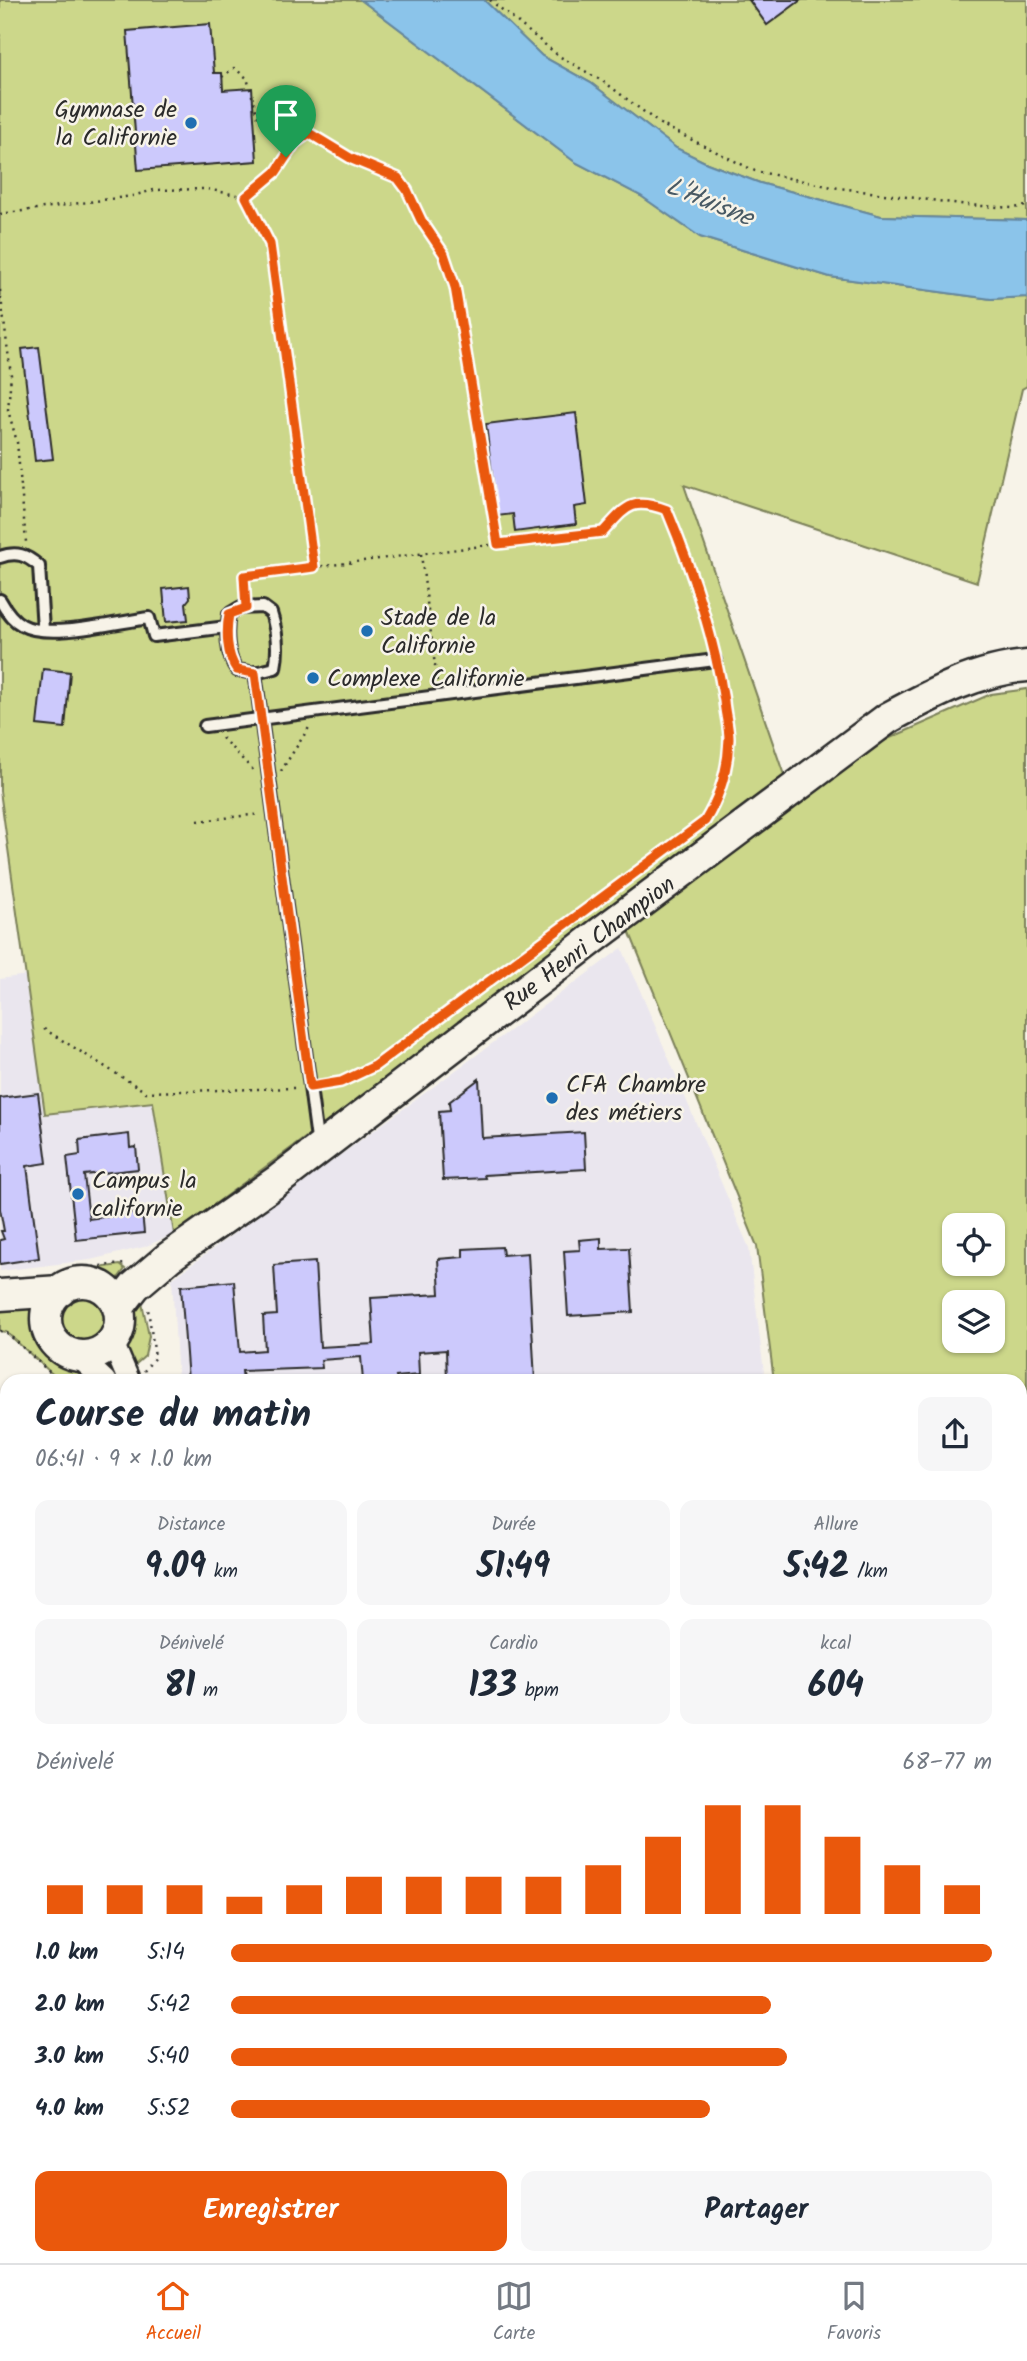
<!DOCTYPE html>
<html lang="fr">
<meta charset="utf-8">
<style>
body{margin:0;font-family:Kalam,sans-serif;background:#f6f6f7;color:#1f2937;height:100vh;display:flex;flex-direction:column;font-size:26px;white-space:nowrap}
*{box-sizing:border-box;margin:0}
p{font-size:23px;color:#747a83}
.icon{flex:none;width:38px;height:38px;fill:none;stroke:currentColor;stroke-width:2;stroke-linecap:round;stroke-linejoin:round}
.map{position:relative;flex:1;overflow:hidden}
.drawer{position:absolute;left:0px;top:1374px;width:1027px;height:891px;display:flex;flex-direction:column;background:#fff;border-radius:21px 21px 0 0;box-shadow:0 2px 5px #0004}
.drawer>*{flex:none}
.buttons{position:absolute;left:942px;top:1213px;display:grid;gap:14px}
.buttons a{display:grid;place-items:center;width:63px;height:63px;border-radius:14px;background:#fff;box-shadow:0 2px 5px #0004;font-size:35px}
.pin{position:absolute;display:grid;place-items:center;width:60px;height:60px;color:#fff;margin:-72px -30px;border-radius:50% 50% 50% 0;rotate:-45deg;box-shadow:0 0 7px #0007}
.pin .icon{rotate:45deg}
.round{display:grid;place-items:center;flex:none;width:74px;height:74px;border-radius:14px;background:#f6f6f7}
.summary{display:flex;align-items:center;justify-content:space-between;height:119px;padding:0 35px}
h1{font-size:38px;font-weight:600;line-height:52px}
.metrics{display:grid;grid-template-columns:repeat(3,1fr);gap:10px;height:119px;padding:7px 35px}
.metrics div{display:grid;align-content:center;border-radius:14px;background:#f6f6f7;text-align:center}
.metrics b{font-size:35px;font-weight:600}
.metrics small{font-size:19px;font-weight:400}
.metrics p{font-size:19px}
.chart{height:196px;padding:14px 35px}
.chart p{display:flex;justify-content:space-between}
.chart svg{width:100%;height:126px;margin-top:7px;stroke:#ea580c;stroke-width:6}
.cta{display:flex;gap:14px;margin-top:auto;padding:14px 35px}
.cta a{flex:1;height:80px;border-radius:14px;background:#ea580c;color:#fff;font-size:28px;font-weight:600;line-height:80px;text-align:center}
.cta a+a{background:#f6f6f7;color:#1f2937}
ul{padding:0 35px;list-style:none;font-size:23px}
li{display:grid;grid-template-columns:112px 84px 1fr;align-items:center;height:52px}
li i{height:18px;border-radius:9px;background:#ea580c}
.tab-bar{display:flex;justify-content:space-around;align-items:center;height:98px;border-top:2px solid #e0e1e3;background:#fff;font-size:19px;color:#747a83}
.tab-bar a{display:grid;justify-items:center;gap:4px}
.tab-bar .on{color:#ea580c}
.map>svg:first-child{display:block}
</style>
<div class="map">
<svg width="1027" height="2263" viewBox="0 0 1027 2263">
<rect width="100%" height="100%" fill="#f7f3e8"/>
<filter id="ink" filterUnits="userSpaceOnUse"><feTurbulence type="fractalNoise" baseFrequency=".0143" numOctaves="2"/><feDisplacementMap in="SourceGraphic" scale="14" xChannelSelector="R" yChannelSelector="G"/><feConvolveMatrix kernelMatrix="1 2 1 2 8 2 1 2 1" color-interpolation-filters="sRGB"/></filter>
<g filter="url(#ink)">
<path fill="#eae6ee" d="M622,948L749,1248L765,1381H178L172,1279Z
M27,975L45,1114L153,1102L174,1234L144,1247L90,1260L0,1271V979Z"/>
<path fill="#ccd78a" stroke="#7c815a" stroke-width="2" fill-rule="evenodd" d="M0,0H361L575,162L641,196L700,237L830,277L991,299L1027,297V386L1022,389L977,582L684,485L786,781L621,906L174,1234L153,1102L45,1114L0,791Z
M484,0H1027V220L881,216L760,183L707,163L676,148L591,83L542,56Z
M1027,689V2263H671L670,2258H1020V1381H774L757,1246L623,916L874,745L991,694ZM954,1225H992V1264H954ZM954,1302H992V1340H954Z
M120,1265L125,1269L119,1277L127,1275L141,1298L149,1336L145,1356L135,1365L105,1381H60L6,1332L0,1331V1295L51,1301C34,1347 87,1378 113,1337C119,1328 121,1322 118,1312C114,1298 108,1291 94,1284L108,1280L92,1271L82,1270Z
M56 1320a27 27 0 1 1 54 0a27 27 0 1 1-54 0Z
M7,2003V2193L0,2194V2004Z
M464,2258H655V2263H464Z"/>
<path fill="#8bc4ea" stroke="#65879e" stroke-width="2" d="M361,0H484L542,56L591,83L676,148L707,163L760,183L881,216L1027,220V297L991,299L830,277L700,237L641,196L575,162Z"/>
<path fill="#ccc9fc" stroke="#2b2b2b" stroke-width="2" d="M749,0H801L767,25Z
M210,24L214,73H222L223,90L252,88L257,161L138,170L127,31Z
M39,347L53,459L35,461L22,349Z
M576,413L587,505L574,507L576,524L515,532L513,514L497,516L486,424Z
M189,586L190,598L186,603L188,620L166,622L163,589Z
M43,669L70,672L65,728L37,725Z
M479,1079L482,1138L584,1132L586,1169L484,1175L485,1178L443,1180L439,1111L450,1110L449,1102Z
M38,1093L47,1163L27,1166L39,1258L0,1264V1240L4,1239L1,1231H4L0,1209V1098Z
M129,1134L130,1148L136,1147L138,1169L84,1175L89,1219L142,1212L144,1233L76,1240L67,1157L80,1155L79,1140Z
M601,1238V1249L629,1248L633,1312L568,1316L564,1251L580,1250L579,1240Z
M502,1247L503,1255L528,1253L535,1381H447L446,1350L418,1352L419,1375L396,1377L397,1381H363L361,1357L321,1360L322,1368L242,1371L243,1381H188L181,1286L234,1281L240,1352L265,1350L263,1316L277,1315L274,1265L315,1262L320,1347L374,1344L371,1298L440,1294L438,1259L463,1257V1249Z"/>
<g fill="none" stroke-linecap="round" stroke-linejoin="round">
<defs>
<path id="lane" d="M0,557C17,551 26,555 39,566L43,630
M0,600C5,609 12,620 22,625C48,640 118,622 149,618L154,636L227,627
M263,607L271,613C277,631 279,649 275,668L255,673L237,670C226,655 226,631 229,614L239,608Z
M255,672L318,1147
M205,726L715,660
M1020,2263L1027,2256"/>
<path id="street" d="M116,1336L115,1348L129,1381
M78,1356L105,1381
M445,2258V2263"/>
<path id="secondary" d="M46 1319a37 37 0 1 1 74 0a37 37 0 1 1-74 0Z
M0,1295L60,1291
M118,1308L135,1286L169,1257L280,1179L599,934L888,718C932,694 977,670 1027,666"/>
</defs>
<use href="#lane" stroke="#2b2b2b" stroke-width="16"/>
<use href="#street" stroke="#2b2b2b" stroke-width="26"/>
<use href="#secondary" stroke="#2b2b2b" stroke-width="35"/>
<path stroke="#2b2b2b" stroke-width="2.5" stroke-dasharray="2 5" stroke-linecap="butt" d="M490,0L559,56L607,84L660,124L755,171L832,187L968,205L1013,208L1027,206
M222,77L234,68L247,78L258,117L274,134L286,157
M247,197L270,244L314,567
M0,214L132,196L154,190L207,189L246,197L276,172L295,143L309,133L352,159L398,178L407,190L421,220L444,254L455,287L498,544L603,532C627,506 631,497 667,510L682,546L712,647
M0,290L11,375L8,410L17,442L26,542
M421,554L437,682
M245,596L244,576L498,544
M222,738L254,771
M281,771L310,726
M198,821L260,814
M44,1029L146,1092L295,1088
M323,1085L341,1082L375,1066L704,821C734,775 732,725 719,674
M73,1272L99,1266L125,1264
M0,1331L6,1332L59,1381
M144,1371L155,1357L148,1309
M0,1902L7,1901
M0,1995L7,1994
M0,2201L7,2200
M203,2258L205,2263
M354,2258V2263
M662,2258V2263
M172,2263L178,2258
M464,2263L474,2258"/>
<use href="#lane" stroke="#f7f3e8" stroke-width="10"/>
<use href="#street" stroke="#f7f3e8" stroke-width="21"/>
<use href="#secondary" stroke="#f7f3e8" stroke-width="30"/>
</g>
</g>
<g fill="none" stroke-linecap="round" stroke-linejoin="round" filter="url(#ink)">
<defs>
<path id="route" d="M309,133L352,159L398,178L407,190L421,220L444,254L455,287L498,544L603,532C627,506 631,497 667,510C692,570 714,636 724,701C725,714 729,727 729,739C728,769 721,795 705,821L375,1066L341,1082L310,1087L255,673L237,670C226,655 226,631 229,614L246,608L244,576L314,567L270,244L246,197L276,172L295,143Z"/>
</defs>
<use href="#route" stroke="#fff" stroke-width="14"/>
<use href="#route" stroke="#ea580c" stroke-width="9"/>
</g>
<g fill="#1f6fb2" stroke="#f7f3e8" stroke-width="2.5">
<circle cx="191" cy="123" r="7"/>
<circle cx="367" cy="631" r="7"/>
<circle cx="313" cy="678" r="7"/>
<circle cx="552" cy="1098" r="7"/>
<circle cx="78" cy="1194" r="7"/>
</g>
<g text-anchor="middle" stroke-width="5" stroke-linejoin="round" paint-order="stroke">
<g font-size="24" fill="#2b2b2b" stroke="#f7f3e8" text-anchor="start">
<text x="177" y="117" text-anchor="end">Gymnase de<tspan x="177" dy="28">la Californie</tspan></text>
<text x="381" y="625">Stade de la<tspan x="381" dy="28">Californie</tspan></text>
<text x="327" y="686">Complexe Californie</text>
<text x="566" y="1092">CFA Chambre<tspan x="566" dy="28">des métiers</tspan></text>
<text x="92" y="1188">Campus la<tspan x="92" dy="28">californie</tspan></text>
</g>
<g font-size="24" fill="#2b2b2b" stroke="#f7f3e8">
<text transform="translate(589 943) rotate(-37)" y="8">Rue Henri Champion</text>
</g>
<g font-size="26" font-style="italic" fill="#485964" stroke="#f7f3e8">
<text transform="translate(710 201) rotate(22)" y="9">L'Huisne</text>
</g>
</g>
</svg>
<div class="buttons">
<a><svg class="icon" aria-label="locate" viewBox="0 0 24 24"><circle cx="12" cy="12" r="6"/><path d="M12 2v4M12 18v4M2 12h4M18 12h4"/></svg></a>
<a><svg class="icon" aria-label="layers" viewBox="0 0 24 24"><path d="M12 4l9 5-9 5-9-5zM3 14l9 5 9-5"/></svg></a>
</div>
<div class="pin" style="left:286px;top:157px;background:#1e9e55"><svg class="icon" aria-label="arrive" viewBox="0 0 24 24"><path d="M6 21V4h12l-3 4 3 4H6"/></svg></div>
<section class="drawer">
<div class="summary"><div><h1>Course du matin</h1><p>06:41 · 9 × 1.0 km</p></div><a class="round"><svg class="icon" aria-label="share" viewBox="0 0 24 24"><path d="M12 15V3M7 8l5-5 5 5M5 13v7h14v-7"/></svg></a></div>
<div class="metrics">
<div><p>Distance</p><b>9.09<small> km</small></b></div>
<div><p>Durée</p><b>51:49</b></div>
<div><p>Allure</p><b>5:42<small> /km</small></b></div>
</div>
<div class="metrics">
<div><p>Dénivelé</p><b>81<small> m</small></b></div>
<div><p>Cardio</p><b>133<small> bpm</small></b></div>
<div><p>kcal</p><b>604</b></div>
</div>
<div class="chart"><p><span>Dénivelé</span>68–77 m</p>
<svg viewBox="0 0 160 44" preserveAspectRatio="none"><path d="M5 44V34M15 44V34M25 44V34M35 44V38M45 44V34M55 44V31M65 44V31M75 44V31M85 44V31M95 44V27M105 44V17M115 44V6M125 44V6M135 44V17M145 44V27M155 44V34"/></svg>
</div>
<ul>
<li><b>1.0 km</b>5:14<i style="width:100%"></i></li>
<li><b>2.0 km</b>5:42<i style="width:71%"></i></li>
<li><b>3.0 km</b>5:40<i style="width:73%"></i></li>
<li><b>4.0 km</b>5:52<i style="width:63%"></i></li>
</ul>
<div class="cta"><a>Enregistrer</a><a>Partager</a></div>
</section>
</div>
<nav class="tab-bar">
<a class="on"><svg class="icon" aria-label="home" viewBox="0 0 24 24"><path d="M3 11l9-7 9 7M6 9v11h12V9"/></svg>Accueil</a>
<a><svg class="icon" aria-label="map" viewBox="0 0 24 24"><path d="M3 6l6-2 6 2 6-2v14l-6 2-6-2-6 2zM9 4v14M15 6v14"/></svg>Carte</a>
<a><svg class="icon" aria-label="saved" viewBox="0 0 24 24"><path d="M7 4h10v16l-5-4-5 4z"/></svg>Favoris</a>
</nav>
